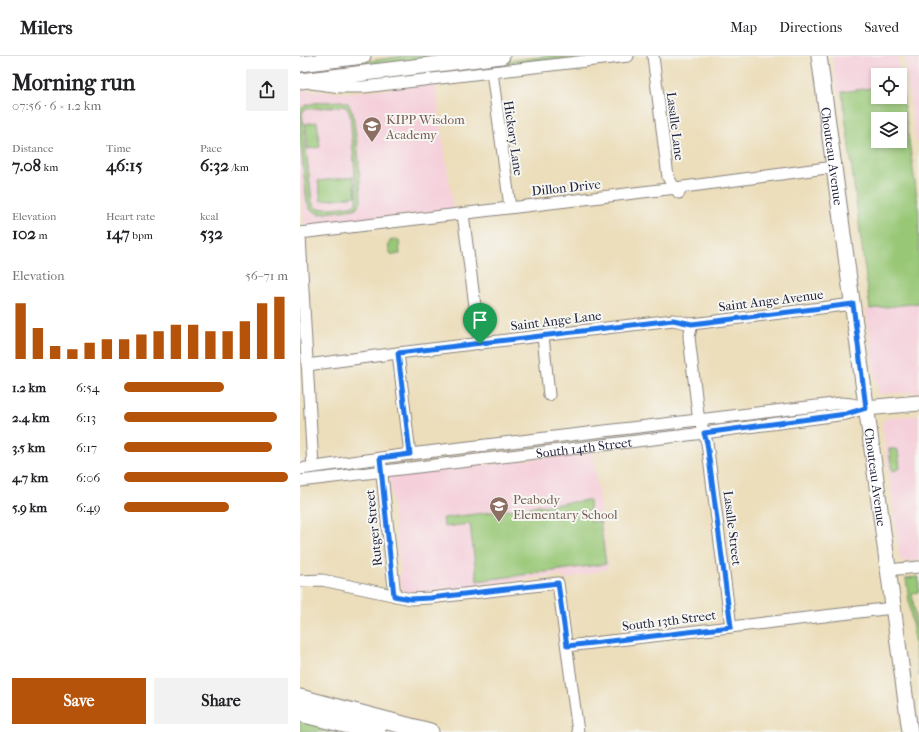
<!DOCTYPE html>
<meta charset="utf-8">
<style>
body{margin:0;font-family:"IM FELL French Canon",serif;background:#f2f2f2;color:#202124;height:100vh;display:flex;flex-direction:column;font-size:15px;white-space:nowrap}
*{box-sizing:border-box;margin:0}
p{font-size:13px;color:#757577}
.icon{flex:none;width:22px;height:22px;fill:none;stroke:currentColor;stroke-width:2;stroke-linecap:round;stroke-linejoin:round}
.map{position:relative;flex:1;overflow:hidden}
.sheet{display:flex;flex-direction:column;background:#fff;width:300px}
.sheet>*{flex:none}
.tools{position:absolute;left:571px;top:12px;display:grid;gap:8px}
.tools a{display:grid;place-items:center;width:36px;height:36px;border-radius:0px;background:#fff;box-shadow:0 2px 6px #0003;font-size:20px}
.pin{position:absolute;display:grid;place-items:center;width:34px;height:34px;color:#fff;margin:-41px -17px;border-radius:50% 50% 50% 0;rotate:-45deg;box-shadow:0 0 4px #0007}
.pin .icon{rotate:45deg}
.round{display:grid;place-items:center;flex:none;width:42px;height:42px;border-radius:0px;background:#f2f2f2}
.headline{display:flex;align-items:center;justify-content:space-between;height:68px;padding:0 12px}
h1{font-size:22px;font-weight:700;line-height:30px}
.stats{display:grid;grid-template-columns:repeat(3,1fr);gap:6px;height:68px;padding:4px 12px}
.stats div{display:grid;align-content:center}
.stats b{font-size:17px;font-weight:700}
.stats small{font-size:11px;font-weight:400}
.stats p{font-size:11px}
.chart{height:112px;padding:8px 12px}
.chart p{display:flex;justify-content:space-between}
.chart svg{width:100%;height:72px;margin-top:4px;stroke:#b45309;stroke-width:6}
.button{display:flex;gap:8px;margin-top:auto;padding:8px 12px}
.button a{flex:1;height:46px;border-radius:0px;background:#b45309;color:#fff;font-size:16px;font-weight:700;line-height:46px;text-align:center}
.button a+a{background:#f2f2f2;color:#202124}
ul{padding:0 12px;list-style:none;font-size:13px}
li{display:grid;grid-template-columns:64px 48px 1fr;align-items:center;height:30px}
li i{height:10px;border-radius:5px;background:#b45309}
header{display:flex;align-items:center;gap:24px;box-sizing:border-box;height:56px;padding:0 20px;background:#fff;border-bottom:1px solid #e0e0e0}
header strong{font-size:19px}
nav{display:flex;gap:22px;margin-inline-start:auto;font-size:14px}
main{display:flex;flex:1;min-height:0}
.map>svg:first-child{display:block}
</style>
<header>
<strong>Milers</strong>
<nav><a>Map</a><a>Directions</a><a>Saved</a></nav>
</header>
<main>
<section class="sheet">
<div class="headline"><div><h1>Morning run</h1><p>07:56 · 6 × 1.2 km</p></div><a class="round"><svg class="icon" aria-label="share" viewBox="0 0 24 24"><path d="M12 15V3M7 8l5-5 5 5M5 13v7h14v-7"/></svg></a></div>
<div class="stats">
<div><p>Distance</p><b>7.08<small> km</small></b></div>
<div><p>Time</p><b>46:15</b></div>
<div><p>Pace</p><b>6:32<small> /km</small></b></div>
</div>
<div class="stats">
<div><p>Elevation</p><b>102<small> m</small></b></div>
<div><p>Heart rate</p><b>147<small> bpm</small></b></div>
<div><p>kcal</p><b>532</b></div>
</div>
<div class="chart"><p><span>Elevation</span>56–71 m</p>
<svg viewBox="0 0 160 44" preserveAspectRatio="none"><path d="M5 44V10M15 44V25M25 44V36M35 44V38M45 44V34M55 44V32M65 44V32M75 44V29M85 44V27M95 44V23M105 44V23M115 44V27M125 44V27M135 44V21M145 44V10M155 44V6"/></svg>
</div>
<ul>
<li><b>1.2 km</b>6:54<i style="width:61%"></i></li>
<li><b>2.4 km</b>6:13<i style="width:93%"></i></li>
<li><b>3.5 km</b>6:17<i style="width:90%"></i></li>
<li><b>4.7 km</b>6:06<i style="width:100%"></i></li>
<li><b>5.9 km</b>6:49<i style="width:64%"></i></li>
</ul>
<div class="button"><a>Save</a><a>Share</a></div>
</section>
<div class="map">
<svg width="619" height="676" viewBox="0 0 619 676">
<rect width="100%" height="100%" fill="#f6f6f2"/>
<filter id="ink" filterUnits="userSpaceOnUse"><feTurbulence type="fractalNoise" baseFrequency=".025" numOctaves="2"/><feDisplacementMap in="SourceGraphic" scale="8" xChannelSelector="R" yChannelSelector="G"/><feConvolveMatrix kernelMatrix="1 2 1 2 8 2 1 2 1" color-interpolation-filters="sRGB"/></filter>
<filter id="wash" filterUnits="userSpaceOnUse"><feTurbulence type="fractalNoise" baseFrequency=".012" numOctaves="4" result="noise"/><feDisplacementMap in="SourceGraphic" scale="16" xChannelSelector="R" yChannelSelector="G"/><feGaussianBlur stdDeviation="0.9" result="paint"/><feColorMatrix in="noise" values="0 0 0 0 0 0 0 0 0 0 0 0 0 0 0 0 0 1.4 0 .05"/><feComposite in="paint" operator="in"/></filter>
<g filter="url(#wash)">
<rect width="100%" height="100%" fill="#ecdebb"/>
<path fill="#f5cfda" d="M532,0H598L601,28H600V19H578V31L537,37Z
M604,0H619V86H616Z
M135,28L153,152L151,154L5,171L0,137V34L46,37Z
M619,247V336L580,338L578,335L566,254Z
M619,359V504L603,505L600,502L582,366L588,362Z
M293,396L308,513L266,523H264L262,519L109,538L102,534L99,524L101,515L89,422L90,420Z"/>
<path fill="#98c776" stroke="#5d7458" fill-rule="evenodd" d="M105,0H157L0,19V17C35,12 70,4 105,0Z
M250,0H285L61,26H38Z
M600,28H601L619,156V247L570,253L542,36L578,31V41H600ZM578,63H600V85H578Z
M41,45L48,47L53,57L58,95L61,146L55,153L19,158L10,153L7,146L0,84V53C8,45 30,46 41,45ZM42,50L47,52L50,59L57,142L55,148L50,150L19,153L14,151L12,146L2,58L4,54L8,53Z
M17,66L20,91L8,93L5,68Z
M53,121L56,140L21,145L18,125Z
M92,183L99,184L100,198L92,199C88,195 87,187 92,183Z
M589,393H595L598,394L600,412L592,416Z
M289,444L291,466L300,465L306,508L177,525L170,468L144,471L143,462Z
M619,521V536L612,537L619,590V620L606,522Z
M0,663L53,676H0Z"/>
</g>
<g filter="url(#ink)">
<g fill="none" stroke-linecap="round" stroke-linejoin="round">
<defs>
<g id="minor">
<path d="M353,0L368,121L372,128L379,137"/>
<path d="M192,16L210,151"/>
<path d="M11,27L41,31H64L328,0"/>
<path d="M163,158L180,288"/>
<path d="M0,177L376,132L534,111"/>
<path d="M0,180L13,411"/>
<path d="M392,268L389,281L398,358L407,387L431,571"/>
<path d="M243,280L249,339"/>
<path d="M98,297L110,398"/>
<path d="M7,309L98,297L373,264L392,268L553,248"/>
<path d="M81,409L95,540"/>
<path d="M0,413L110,398L542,347L551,348L566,351"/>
<path id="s1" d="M0,425L404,377L546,358L566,352"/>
<path d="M588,514L619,511"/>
<path d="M0,525L22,524L111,543L130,542L258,527L278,676"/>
<path d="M267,590L593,552"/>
</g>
<g id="secondary">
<path id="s2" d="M519,0L610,676"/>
<path d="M0,8L63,0"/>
<path d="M0,25L202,0"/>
<path d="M566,352L619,347"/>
</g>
<path id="primary" d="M0,642L130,676
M0,657L77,676"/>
</defs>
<use href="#minor" stroke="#87807b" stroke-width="13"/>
<use href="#secondary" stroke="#87807b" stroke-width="17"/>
<use href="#primary" stroke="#87807b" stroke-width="19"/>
<use href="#minor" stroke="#fff" stroke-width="11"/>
<use href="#secondary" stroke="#fff" stroke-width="15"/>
<use href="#primary" stroke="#fff" stroke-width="17"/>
</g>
</g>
<g fill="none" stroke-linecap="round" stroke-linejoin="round" filter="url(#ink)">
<defs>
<path id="route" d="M553,248L566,352L546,358L404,377L407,387L431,571L267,590L258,527L130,542L110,543L94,540L80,402L110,398L98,297L373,264L392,268Z"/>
</defs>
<use href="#route" stroke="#fff" stroke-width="8"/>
<use href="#route" stroke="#1a73e8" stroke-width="5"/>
</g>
<defs>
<symbol id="school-pin" viewBox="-11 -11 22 30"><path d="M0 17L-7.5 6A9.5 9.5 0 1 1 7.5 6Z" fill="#8d6e63" stroke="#f6f6f2"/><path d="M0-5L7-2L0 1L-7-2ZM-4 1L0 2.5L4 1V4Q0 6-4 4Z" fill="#fff"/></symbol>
</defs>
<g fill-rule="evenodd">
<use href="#school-pin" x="61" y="59" width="22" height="30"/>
<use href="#school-pin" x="188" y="439" width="22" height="30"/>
</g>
<g text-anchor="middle" stroke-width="4" stroke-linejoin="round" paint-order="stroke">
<g font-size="13" fill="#785e54" stroke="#f6f6f2" text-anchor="start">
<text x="86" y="68">KIPP Wisdom<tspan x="86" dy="15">Academy</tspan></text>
<text x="213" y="448">Peabody<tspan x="213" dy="15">Elementary School</tspan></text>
</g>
<g font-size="13" fill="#22223b" stroke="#f6f6f2">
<text transform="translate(376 70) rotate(83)" y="5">Lasalle Lane</text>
<text transform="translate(214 82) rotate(82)" y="5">Hickory Lane</text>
<text dy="5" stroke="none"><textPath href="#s2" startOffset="101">Chouteau Avenue</textPath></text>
<text transform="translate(266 131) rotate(-6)" y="5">Dillon Drive</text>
<text transform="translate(471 244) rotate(-7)" y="5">Saint Ange Avenue</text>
<text transform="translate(256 264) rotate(-7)" y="5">Saint Ange Lane</text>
<text dy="5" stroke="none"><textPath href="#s1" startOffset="286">South 14th Street</textPath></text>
<text dy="5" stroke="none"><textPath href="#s2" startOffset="425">Chouteau Avenue</textPath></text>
<text transform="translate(73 472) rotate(-96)" y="5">Rutger Street</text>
<text transform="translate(433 472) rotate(83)" y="5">Lasalle Street</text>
<text transform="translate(369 564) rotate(-7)" y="5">South 13th Street</text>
</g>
</g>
</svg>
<div class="tools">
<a><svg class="icon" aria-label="locate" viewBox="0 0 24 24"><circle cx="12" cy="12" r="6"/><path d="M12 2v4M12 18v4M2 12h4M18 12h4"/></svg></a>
<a><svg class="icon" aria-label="layers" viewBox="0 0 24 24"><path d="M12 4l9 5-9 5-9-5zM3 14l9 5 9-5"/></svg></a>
</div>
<div class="pin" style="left:180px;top:288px;background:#1e9e55"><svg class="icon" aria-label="arrive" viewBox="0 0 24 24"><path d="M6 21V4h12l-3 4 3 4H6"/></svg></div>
</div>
</main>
